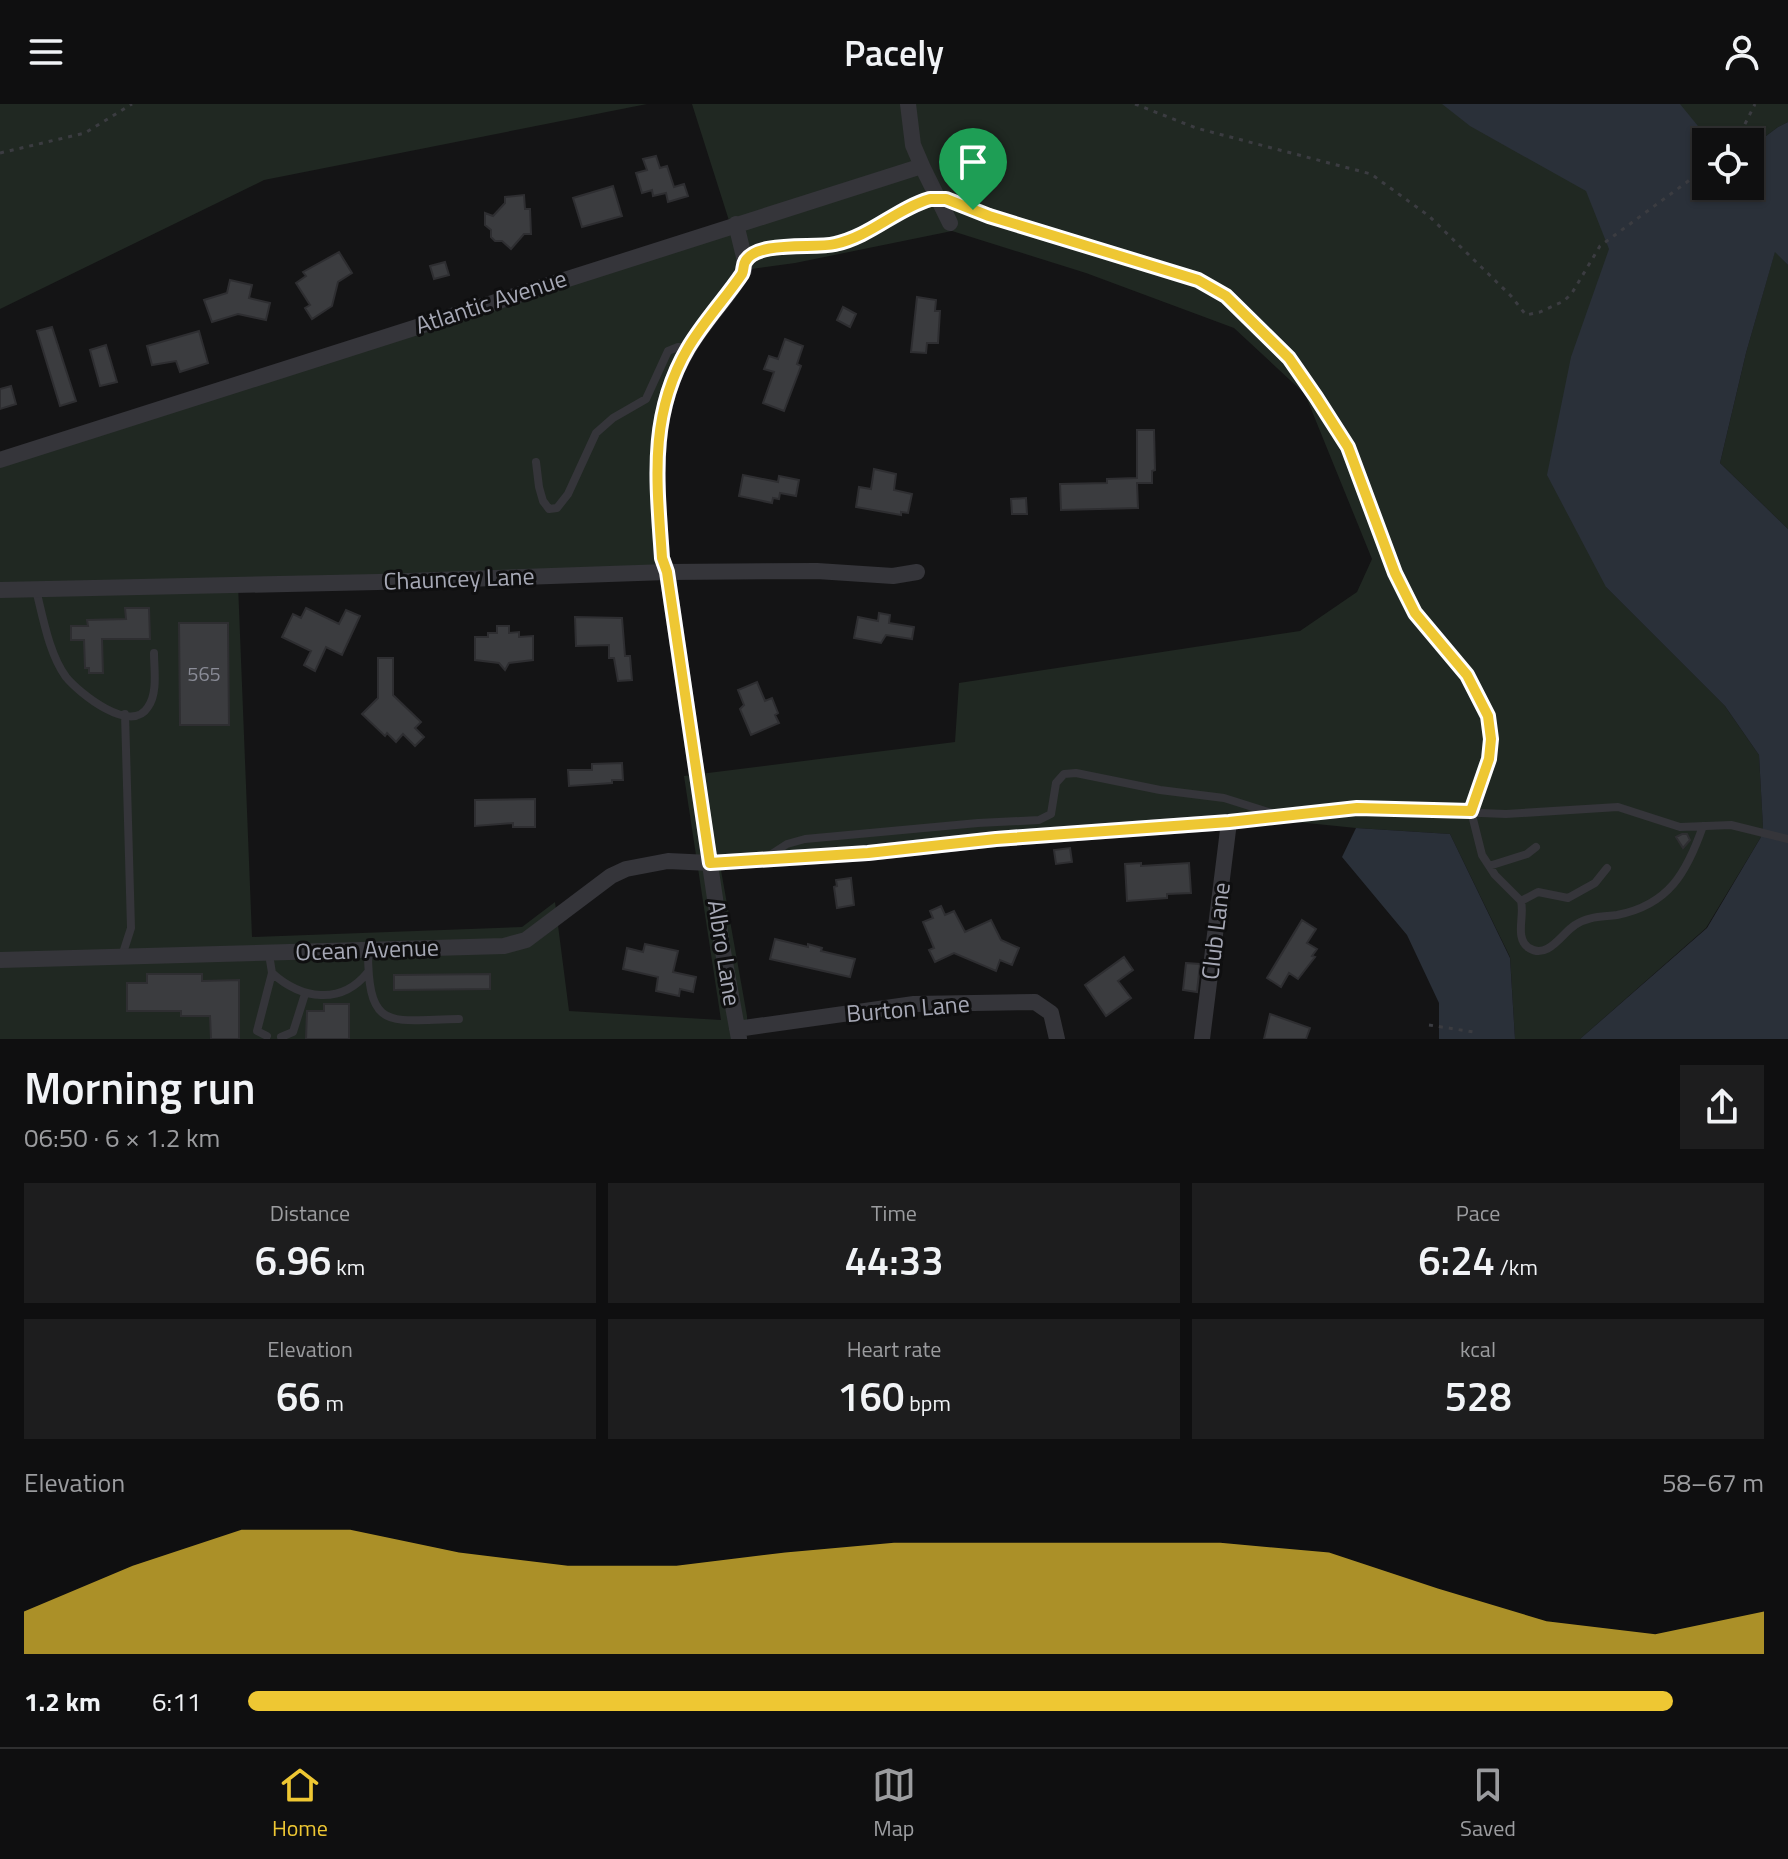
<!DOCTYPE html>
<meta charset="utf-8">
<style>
body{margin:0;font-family:"Titillium Web",sans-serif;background:#1d1d1e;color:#f1f3f6;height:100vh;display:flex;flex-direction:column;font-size:30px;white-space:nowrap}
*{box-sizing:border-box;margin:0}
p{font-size:26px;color:#9b9c9f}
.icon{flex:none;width:44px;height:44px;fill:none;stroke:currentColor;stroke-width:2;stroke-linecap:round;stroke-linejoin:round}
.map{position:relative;height:935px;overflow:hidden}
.drawer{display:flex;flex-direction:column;background:#0f0f10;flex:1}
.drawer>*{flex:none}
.controls{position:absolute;left:1692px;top:24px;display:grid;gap:16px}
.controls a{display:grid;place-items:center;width:72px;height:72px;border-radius:0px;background:#0f0f10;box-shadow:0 2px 6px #0004,0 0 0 2px #2f2f30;font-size:40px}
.pin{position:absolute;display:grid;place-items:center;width:68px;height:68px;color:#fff;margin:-82px -34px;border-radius:50% 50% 50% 0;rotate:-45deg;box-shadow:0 0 8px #0007}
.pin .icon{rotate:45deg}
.round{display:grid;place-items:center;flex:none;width:84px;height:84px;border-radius:0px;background:#1d1d1e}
.headline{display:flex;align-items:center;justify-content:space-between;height:136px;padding:0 24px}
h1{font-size:44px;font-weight:600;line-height:60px}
.stats{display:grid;grid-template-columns:repeat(3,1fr);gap:12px;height:136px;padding:8px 24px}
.stats div{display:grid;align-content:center;border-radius:0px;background:#1d1d1e;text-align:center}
.stats b{font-size:40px;font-weight:600}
.stats small{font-size:22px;font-weight:400}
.stats p{font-size:22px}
.chart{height:224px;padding:16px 24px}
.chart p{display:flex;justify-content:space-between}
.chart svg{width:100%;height:144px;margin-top:8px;fill:#eec733;opacity:.7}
ul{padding:0 24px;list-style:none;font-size:26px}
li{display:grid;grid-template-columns:128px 96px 1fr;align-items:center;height:60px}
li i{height:20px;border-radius:10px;background:#eec733}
header{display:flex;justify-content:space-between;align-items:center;height:104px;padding:0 24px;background:#0f0f10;font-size:36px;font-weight:600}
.menu{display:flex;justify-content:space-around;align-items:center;height:112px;border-top:2px solid #2f2f30;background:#0f0f10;font-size:22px;color:#9b9c9f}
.menu a{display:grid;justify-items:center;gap:4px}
.menu .on{color:#eec733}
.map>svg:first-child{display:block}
</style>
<header><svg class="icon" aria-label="menu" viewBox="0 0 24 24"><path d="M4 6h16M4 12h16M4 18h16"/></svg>Pacely<svg class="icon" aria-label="person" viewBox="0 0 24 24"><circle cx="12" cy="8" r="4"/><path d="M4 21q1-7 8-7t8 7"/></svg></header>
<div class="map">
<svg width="1788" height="935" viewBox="0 0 1788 935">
<rect width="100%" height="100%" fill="#141415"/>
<path fill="#202822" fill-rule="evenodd" d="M0,0H647L264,76L0,205Z
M692,0H1788V18L1778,23L1750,44V38H1706L1606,483L1725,602L1759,651L1763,722L1788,730L1761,733L1706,824L1580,935H1515L1510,853L1450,730L1356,724L1238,712L719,755L747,912V935H0V363L732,126ZM952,127L1086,169L1234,224L1305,290L1372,455L1357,488L1300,527L959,579L955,638L684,672L721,916L569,907L555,798L522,823L252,833L238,480L661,465L655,324L657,301L669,267L751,165L795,159Z
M1775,147L1788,161V425L1720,359L1746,249Z"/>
<path fill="#2a3039" d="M1442,0H1680L1711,38H1706V82H1750V44L1778,23L1788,18V161L1775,148L1746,249L1720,359L1788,425V935H1580L1707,824L1761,733L1763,723L1759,651L1725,602L1606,483L1547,371L1571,253L1609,145L1586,87L1470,22Z
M1356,724L1450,730L1510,854L1515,935H1439V899L1407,831L1342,753Z"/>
<path fill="#3b3c3f" stroke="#2e2e31" stroke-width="2" d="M656,52L660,64L667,62L674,83L684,80L688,92L668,98L666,89L653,92L652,86L642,89L636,69L647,66L643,55Z
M613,82L622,112L582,123L573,94Z
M524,91L525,105H530L531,130H524L511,145L502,137H495L491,133V126L485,121V109L493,112L505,99V93Z
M339,148L352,169L338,178L332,202L312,215L305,204L310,201L296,179L306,172L303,168Z
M445,158L449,171L434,175L430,162Z
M230,176L252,181L249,194L270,199L266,216L238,210L212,218L204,196L227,189Z
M917,193L936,196L935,207H940L938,239H927L926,249L911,248Z
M843,203L856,210L850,223L837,216Z
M52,223L76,297L60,302L37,227Z
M199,227L208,259L180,268L176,257L152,261L147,242Z
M785,235L803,242L797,260L801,262L784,307L763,299L774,268L764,265L769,252L778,255Z
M106,241L117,278L100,282L90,246Z
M11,282L16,300L0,305V285Z
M1137,326H1154L1155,366L1152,367V379H1137L1138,404L1061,406L1060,380L1107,379V375L1137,374Z
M874,365L896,370L894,386L912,390L908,409L901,408V411L856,403L859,383L871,385Z
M743,371L778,378L779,372L799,376L796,392L780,389L779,395L773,394L772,399L739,392Z
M1026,394L1027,410H1012L1011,395Z
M125,504H149L150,535H102L103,569H89V564H85L84,536H71V522H88L87,516L126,515Z
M306,504L339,520L346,506L360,512L342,551L326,543L315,567L304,561L311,547L282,533L293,510L301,514Z
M879,509L890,511L889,519L914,523L912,535L886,531L881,539L854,534L858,513L878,517Z
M575,513L622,514L625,552H630L632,576L618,577L614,554H609V541L576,542Z
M179,519H228L229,621H180Z
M497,522H509V529L519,528V533L533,532V556L509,559L505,566L499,559L475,556V533H488V529H497Z
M378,554H393V591L421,618L415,624L424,633L415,642L403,630L396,638L387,629L385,632L362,610L378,594Z
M757,578L765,597L772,594L778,609L775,611L779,619L751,631L740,605L744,601L738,586Z
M622,659L623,676H612V679L569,682L568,666H592V660Z
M535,695V723H513V719L475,722V696Z
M1682,730H1687L1690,736L1683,744L1676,733Z
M1070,744L1072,758L1056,760L1054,746Z
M1141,759V762L1189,759L1191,789L1167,790V794L1127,797L1125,760Z
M851,774L854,801L837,804L834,783L837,782L836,776Z
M941,802L945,811L954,807L965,828L991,816L1001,836L1019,844L1012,861L1000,856L996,867L954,849L935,858L929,846L934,844L923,818L933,814L930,807Z
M1302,816L1316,825L1307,839L1317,845L1312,852L1315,853L1298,875L1289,869L1281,883L1267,874Z
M775,835L808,843V840L822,844L821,847L855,855L850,873L770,855Z
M645,840L678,847L673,868L696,873L693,888L680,885L679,892L656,887L658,873L623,865L627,844L643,848Z
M1124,853L1133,866L1118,877L1131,894L1106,912L1085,881Z
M1186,859L1200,860L1197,888L1183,886Z
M147,870H202V877L239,876V935H211L210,912H181V907H127V879H147Z
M490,870V885L394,886V871Z
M324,900H349V935H306L307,907H324Z
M1270,910L1310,924L1306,935H1264Z"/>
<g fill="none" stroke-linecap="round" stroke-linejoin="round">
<path stroke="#3b3c41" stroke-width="3" stroke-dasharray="4 6" stroke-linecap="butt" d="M1135,0L1196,24L1371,70L1429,112L1511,192L1526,211L1540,208L1564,197L1572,189L1600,142L1706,64
M1736,38L1755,0
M0,49L85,29L132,0
M1429,921L1474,928"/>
<path stroke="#35353a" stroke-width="8" d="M745,157L755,150L768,145L835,140L863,131L914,100L930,95H946L989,112L1198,176L1226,192L1289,254L1348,343L1395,469L1415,509L1467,571L1488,612L1491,635L1489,655L1471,707L1482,751L1495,771L1521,797C1525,812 1514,834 1529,844C1548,856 1562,829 1575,821C1588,812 1603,813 1617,811C1669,801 1687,768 1703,722
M536,358L539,383L543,397L549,405L557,404L568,390L596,329L613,314L646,295L668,247L678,243L688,244
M36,486C43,513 49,550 66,573C79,589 131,631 148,603C158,589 154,565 154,549
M1229,718L1357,704L1506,710L1618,703L1680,723L1731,721L1788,735
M767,753L787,740L805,735L978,719L1039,716L1051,710L1056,679L1064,670L1076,669L1160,686L1224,694L1278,711
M1489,762L1527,750L1536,743
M1521,797L1538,788L1568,794L1595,779L1607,764
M368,846C368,929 389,916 459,915
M122,852L131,824L125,610
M272,869C301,895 341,902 368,868
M267,932L257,927L272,869L269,850
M281,933L293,928L305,890"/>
<path stroke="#35353a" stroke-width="16" d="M908,0L913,41L922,62
M736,120L745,157L744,166C729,193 706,215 690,242C648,308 657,380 662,454L667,468L722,842L739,935
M0,356L922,62L950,119
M0,486L378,478L667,468L817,467L893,472L917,468
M0,856L504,842L526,836L611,772L626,765L668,757L710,759L868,749L996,735L1229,718L1202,935
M737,925L914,900L1035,898L1051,909L1057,935"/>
</g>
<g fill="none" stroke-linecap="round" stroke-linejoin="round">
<defs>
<path id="route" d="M930,95H946L989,112L1198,176L1226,192L1289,254L1316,293L1348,343L1395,469L1415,509L1467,571L1488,612L1491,635L1489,655L1471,707L1357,704L1229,718L996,735L868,749L710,759L667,468L662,454C657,379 648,312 688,244C704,217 725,195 742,170C744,166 743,161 745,158C756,136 814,145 835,140C871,132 896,105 930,95Z"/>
</defs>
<use href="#route" stroke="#fff" stroke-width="16"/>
<use href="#route" stroke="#eec733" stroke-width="10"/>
</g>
<g text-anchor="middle" stroke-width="6" stroke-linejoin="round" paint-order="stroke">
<g font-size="20" fill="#8b8d98">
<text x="204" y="577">565</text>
</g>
<g font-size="24" fill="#a6a8b5" stroke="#0f0f10">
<text transform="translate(491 198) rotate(-18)" y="8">Atlantic Avenue</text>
<text transform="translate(459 475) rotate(-2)" y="8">Chauncey Lane</text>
<text transform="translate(1216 827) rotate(-83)" y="8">Club Lane</text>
<text transform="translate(367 846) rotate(-2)" y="8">Ocean Avenue</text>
<text transform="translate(724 849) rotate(81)" y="8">Albro Lane</text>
<text transform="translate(908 905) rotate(-5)" y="8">Burton Lane</text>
</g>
</g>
</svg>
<div class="controls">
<a><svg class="icon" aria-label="locate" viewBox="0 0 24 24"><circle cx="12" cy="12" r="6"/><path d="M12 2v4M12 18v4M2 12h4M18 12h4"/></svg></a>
</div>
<div class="pin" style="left:973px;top:106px;background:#1e9e55"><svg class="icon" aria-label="arrive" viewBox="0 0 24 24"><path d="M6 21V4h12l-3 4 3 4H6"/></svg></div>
</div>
<section class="drawer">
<div class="headline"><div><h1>Morning run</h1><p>06:50 · 6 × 1.2 km</p></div><a class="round"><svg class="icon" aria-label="share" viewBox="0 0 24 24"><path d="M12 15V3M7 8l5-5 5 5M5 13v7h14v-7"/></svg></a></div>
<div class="stats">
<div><p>Distance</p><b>6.96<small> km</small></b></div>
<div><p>Time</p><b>44:33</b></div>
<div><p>Pace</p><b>6:24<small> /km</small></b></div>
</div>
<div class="stats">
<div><p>Elevation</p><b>66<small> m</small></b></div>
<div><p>Heart rate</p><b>160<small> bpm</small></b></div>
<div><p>kcal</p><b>528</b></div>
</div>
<div class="chart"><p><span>Elevation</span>58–67 m</p>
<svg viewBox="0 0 160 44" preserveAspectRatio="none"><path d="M0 44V31L10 17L20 6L30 6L40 13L50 17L60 17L70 13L80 10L90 10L100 10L110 10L120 13L130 24L140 34L150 38L160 31V44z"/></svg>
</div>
<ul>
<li><b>1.2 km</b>6:11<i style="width:94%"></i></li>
</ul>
</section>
<nav class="menu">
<a class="on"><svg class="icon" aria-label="home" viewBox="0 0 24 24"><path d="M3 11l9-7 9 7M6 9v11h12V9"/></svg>Home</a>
<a><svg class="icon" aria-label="map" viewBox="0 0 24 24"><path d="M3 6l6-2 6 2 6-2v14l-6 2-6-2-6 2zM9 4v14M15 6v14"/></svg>Map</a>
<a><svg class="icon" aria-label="saved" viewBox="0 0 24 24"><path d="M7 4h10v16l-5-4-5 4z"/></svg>Saved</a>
</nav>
